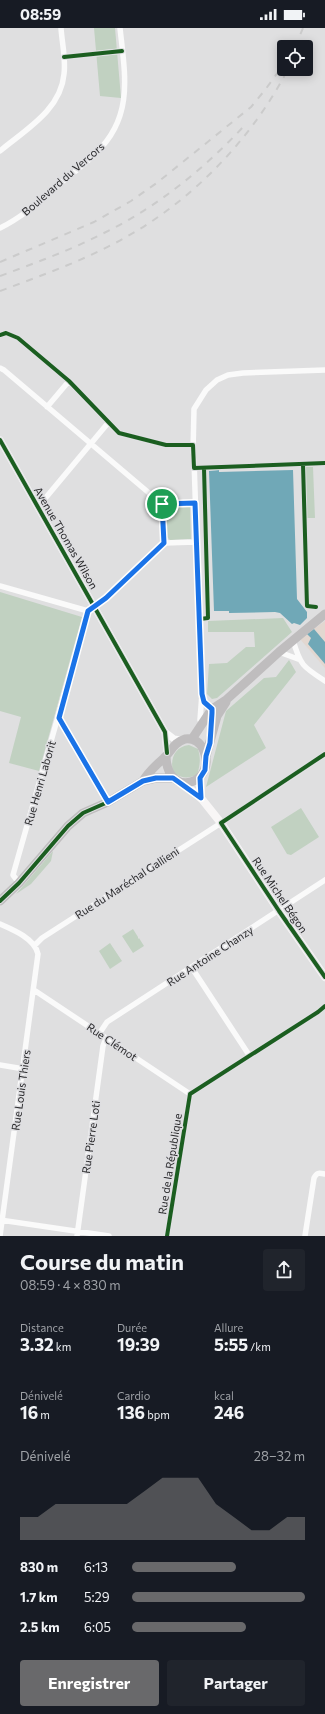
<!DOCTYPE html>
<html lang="fr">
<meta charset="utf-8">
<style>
body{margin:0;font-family:Commissioner,sans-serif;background:#20242c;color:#f1f3f6;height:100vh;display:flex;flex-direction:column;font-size:15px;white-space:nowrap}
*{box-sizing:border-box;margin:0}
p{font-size:13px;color:#9ea1a6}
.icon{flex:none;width:22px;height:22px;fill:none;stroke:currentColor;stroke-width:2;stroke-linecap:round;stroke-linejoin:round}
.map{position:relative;height:1208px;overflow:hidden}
.details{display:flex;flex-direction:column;background:#171b24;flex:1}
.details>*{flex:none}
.buttons{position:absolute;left:277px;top:12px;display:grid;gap:8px}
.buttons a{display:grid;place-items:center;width:36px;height:36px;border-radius:4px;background:#171b24;box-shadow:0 2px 10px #0003;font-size:20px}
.pin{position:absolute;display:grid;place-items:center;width:34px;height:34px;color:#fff;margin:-17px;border:2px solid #fff;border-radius:50%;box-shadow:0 1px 4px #0007}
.round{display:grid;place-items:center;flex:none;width:42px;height:42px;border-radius:4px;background:#20242c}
.summary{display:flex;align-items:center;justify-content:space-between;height:68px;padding:0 20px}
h1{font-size:22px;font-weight:700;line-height:30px}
.metrics{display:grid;grid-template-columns:repeat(3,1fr);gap:6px;height:68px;padding:4px 20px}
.metrics div{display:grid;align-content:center}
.metrics b{font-size:17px;font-weight:700}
.metrics small{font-size:11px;font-weight:400}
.metrics p{font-size:11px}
.chart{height:112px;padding:8px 20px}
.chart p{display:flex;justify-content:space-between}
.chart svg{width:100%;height:72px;margin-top:4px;fill:#69696b;opacity:.7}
.primary-button{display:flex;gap:8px;margin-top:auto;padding:8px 20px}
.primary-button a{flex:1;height:46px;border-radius:4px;background:#69696b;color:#fff;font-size:16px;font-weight:700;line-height:46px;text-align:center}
.primary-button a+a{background:#20242c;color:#f1f3f6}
ul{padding:0 20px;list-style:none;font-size:13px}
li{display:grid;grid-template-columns:64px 48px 1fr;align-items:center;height:30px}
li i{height:10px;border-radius:5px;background:#69696b}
.status{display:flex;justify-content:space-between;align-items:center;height:28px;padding:0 20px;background:#171b24;direction:ltr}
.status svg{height:11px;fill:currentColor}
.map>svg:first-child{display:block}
</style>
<div class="status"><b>08:59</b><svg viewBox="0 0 49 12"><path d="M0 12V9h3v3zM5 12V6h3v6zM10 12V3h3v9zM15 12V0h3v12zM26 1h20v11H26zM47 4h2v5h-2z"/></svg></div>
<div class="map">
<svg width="325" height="1208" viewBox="0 0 325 1208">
<rect width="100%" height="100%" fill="#dfdfe0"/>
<path fill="#e2d7d0" d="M325,593V640L300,611Z"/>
<path fill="#c1d1c1" d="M94,0H115L121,70L100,68Z
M305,439H313L315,490H305Z
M190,479L191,511L170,512L167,509V481L170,480Z
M0,564L82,589L39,743L9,735L21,689L0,683Z
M283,590L292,604L217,670L212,671L207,666L209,636L227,635L246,619H255L254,604H208V593Z
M289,632L296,644L254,697L266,720L206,759L226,683L264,650L276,649Z
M189,717L198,721C201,731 200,737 197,747C187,751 182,750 173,745C170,731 174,719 189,717Z
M301,780L319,809L291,827L287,826L271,799Z
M53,823L51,833L31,856L16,866Z
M133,901L138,909V911L139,910L144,918L133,925L122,908Z
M110,915L122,933L110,941L99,923Z"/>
<path fill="#70a8b7" d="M219,442V444L293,442L297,571L307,584V590L300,597L294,595L292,596L280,585L275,584L229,585V583H214L209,443Z
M314,601L325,614V636L308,616L311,610L307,606Z"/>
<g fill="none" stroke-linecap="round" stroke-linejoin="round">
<path stroke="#fafafa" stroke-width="5.5" d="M64,29L122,23
M0,123C25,102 61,82 64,46C66,31 62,15 61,0
M0,200C23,189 42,171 61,155C73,145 85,136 96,125C134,89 125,47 120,0
M0,307L6,305L18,310L69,353L119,405L166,417H193
M0,340L4,342L162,476
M47,379L69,353
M193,424L194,381L206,362L217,352L228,347L243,345L325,342
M194,432L200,613L202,665L200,692L202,695
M195,475L162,476L164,515L196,514
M38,479L108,395
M0,558L88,583L106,570L164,515
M293,612C300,637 303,639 325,653
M279,624L298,631
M202,668L204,674L212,681V684
M59,690L108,774
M19,855L13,847L88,583
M0,896C14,902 35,911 38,926L0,1208
M35,917L42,910L232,788L325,726
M192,940L249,1027
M34,962L190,1066
M99,1006L107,994L325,852
M0,1037L24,1041
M190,1066L318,984L325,978
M0,1192L109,1208
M77,1208L103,1018L106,1010
M167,1208L190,1066
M305,1208L314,1150C317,1144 319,1145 325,1146"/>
<path stroke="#fafafa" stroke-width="7" d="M0,412L165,704L167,725
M165,704L174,711L181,712"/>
<path stroke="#f8f6f6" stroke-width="8" d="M199,750L201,770
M183,755L201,770L221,795L279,883L325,949"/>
<path stroke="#bfbdbe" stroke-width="9" d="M192,711L212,681L226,672L279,624L325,586
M206,728L217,688L226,674
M143,753C149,743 156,737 164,730C172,723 173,715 185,711C193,710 199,713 203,721C219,754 168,773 166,729
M0,873L19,855L68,798L83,785L108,774L143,753L156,750H173"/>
<path stroke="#cbcbcb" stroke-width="2" stroke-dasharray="7 7" stroke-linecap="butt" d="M295,19L303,0
M0,234L94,194L131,173L158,154L251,79L265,62L284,36
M0,248C35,235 71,222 104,205C157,179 204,141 244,98
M0,263C43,247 88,231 128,208C195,170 253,109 288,41"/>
<defs>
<path id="cycleway" d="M64,29L122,23
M0,307L6,305L18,310L69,353L119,405L166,417H193L194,440L325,435
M0,412L165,704L167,725
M303,436L307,578L316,579
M200,591L208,590L204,440
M59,690L88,583
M325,726L221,795L279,883L325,949
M0,873L19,855L68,798L83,785L108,774L143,753L156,750H173
M167,1208L190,1066L318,984L325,978"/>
</defs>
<use href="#cycleway" stroke="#dedee1" stroke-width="6"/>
<use href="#cycleway" stroke="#1b5e20" stroke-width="4"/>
</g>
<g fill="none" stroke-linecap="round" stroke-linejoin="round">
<defs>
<path id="route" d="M195,475L202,666L204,674L212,681V685L210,715L206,728L205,742L200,750L201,770L173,750H156L143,753L108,774L59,690L88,583L106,570L164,515L162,476Z"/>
</defs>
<use href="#route" stroke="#fff" stroke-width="8"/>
<use href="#route" stroke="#1a73e8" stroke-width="5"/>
</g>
<g text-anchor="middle" stroke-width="3" stroke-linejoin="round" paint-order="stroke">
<g font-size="11" fill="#2a2a2c" stroke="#dedee1">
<text transform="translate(63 151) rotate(-41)" y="4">Boulevard du Vercors</text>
<text transform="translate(66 510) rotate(60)" y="4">Avenue Thomas Wilson</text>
<text transform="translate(40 755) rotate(-74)" y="4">Rue Henri Laborit</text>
<text transform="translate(127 855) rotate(-33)" y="4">Rue du Maréchal Gallieni</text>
<text transform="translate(280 867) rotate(56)" y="4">Rue Michel Bégon</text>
<text transform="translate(210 928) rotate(-33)" y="4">Rue Antoine Chanzy</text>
<text transform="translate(112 1014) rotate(34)" y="4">Rue Clémot</text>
<text transform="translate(21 1062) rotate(-82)" y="4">Rue Louis Thiers</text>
<text transform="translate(91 1109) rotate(-82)" y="4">Rue Pierre Loti</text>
<text transform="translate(170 1136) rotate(-81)" y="4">Rue de la République</text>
</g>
</g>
</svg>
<div class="buttons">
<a><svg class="icon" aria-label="locate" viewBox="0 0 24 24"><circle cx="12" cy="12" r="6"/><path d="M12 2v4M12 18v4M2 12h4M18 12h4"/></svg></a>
</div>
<div class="pin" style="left:162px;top:476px;background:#1e9e55"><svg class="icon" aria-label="arrive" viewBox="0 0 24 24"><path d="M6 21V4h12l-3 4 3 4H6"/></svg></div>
</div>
<section class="details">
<div class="summary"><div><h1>Course du matin</h1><p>08:59 · 4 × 830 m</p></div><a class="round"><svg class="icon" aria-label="share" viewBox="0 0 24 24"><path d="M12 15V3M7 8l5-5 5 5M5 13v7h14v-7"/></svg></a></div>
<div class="metrics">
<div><p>Distance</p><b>3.32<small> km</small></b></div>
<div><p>Durée</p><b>19:39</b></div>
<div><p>Allure</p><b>5:55<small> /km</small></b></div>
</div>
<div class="metrics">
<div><p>Dénivelé</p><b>16<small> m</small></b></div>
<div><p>Cardio</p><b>136<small> bpm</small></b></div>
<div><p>kcal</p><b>246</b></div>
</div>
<div class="chart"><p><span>Dénivelé</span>28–32 m</p>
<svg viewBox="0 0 160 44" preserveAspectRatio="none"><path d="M0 44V30L10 30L20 22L30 22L40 22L50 22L60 22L70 14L80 6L90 6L100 6L110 22L120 30L130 38L140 38L150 30L160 30V44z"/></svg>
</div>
<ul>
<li><b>830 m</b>6:13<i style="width:60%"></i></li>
<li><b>1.7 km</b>5:29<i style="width:100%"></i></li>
<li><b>2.5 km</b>6:05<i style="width:66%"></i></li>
</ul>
<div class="primary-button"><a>Enregistrer</a><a>Partager</a></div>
</section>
